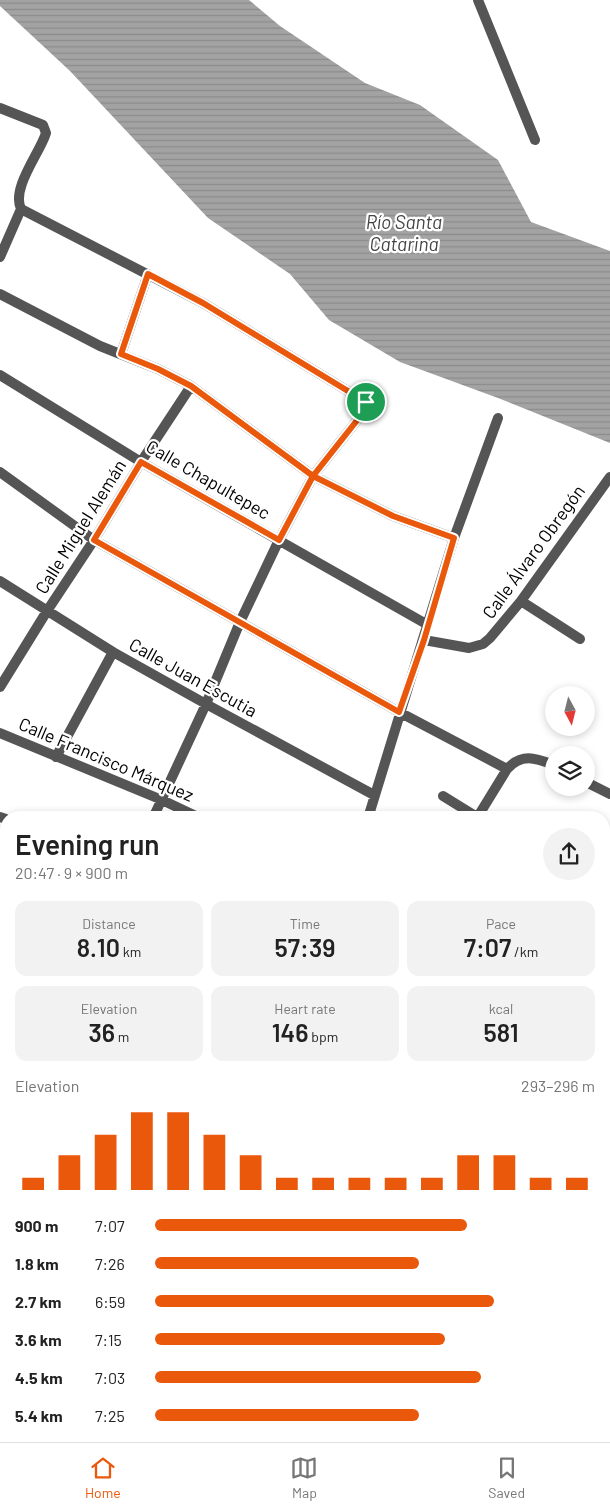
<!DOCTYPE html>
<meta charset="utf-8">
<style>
body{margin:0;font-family:Barlow,sans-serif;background:#f2f2f2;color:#222;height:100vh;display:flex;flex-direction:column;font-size:19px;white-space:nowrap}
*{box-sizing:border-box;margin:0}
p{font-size:16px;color:#767676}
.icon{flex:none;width:28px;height:28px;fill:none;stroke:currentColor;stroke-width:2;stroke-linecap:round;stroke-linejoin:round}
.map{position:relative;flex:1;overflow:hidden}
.sheet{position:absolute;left:0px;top:811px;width:610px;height:631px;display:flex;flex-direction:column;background:#fff;border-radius:20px 20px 0 0;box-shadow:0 2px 8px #0003}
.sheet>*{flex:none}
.needle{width:32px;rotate:173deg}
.tools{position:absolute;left:545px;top:686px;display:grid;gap:10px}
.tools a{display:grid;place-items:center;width:50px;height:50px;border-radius:50%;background:#fff;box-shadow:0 2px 8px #0003;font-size:25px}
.pin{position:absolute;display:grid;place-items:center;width:42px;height:42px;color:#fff;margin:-21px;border:2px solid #fff;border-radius:50%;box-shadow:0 1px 5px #0007}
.round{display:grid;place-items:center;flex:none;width:52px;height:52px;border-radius:26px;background:#f2f2f2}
.summary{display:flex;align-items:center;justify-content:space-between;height:85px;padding:0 15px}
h1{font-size:28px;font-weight:600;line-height:38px}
.stats{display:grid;grid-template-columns:repeat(3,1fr);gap:8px;height:85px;padding:5px 15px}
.stats div{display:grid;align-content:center;border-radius:12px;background:#f2f2f2;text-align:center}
.stats b{font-size:25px;font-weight:600}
.stats small{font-size:14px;font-weight:400}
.stats p{font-size:14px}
.chart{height:140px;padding:10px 15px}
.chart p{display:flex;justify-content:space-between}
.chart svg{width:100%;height:90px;margin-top:5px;stroke:#ea580c;stroke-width:6}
ul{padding:0 15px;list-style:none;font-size:16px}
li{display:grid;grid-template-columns:80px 60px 1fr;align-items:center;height:38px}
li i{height:12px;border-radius:6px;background:#ea580c}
.tab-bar{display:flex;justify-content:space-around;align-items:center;height:70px;border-top:1px solid #e0e0e0;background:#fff;font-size:14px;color:#767676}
.tab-bar a{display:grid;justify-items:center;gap:2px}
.tab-bar .on{color:#ea580c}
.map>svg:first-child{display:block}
</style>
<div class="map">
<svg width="610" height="1442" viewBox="0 0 610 1442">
<defs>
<pattern id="water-rules" width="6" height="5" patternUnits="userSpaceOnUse" patternTransform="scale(1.25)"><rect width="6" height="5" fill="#a3a3a3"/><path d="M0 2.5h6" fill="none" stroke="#8b8b8b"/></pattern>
</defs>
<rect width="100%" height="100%" fill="#fff"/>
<path fill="url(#water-rules)" d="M0,0H249L280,26L365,83L420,105L498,160L531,222L610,251V443L498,398L400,362L329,320L290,274L208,218L70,71L0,6Z"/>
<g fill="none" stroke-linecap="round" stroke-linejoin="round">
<defs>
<path id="primary" d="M604,1171L610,1170
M604,1195L610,1194
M0,1417L6,1414
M8,1442L20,1436"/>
</defs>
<use href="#primary" stroke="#dbdbdb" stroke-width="14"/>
<path stroke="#555" stroke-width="10" d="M478,0L535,140
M0,108L43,125L46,133C40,153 11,188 21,209L0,257
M21,209L203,303L366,402V409L313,476L279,540L240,622L206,704L153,818
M0,294L100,346L158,369L191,386L313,476L393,516L454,538
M121,354L148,274
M0,375L141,462L428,625
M0,472L94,540L399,712L507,769C522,753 535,758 554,765
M0,581L113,652L206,704L374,795
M521,601L580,639
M424,640L469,648L483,644L490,638L521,601L610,477
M0,687L47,611L94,540L141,462L191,386
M0,733L162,800L200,818
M56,757L113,652
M586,782L610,794
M443,796L477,817
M0,817L6,819
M368,818L454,538L498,418
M477,818L507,769
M604,859L610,850
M0,913L6,916
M0,1014L6,1016
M604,1157L610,1148
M0,1205H6
M604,1323L610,1321
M604,1402L610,1413
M139,1436L143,1442
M240,1436L246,1442
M391,1436L394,1442
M495,1442L506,1436L509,1442"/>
<path stroke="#555" stroke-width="10" d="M604,911L610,905"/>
<use href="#primary" stroke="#000" stroke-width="12"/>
</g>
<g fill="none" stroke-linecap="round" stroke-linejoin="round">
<defs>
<path id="route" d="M366,402V409L313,476L279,540L141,462L94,540L399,712L424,640L454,538L393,516L313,476L191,386L158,369L121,354L148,274L203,303L366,402"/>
</defs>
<use href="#route" stroke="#fff" stroke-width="10"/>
<use href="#route" stroke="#ea580c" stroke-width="6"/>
</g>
<g text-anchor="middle" stroke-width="4.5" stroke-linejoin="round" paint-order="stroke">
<g font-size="18" fill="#000" stroke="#fff">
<text transform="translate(208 480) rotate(30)" y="6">Calle Chapultepec</text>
<text transform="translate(81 527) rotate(-58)" y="6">Calle Miguel Alemán</text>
<text transform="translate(534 552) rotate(-54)" y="6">Calle Álvaro Obregón</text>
<text transform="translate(193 678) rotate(29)" y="6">Calle Juan Escutia</text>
<text transform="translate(106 760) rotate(23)" y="6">Calle Francisco Márquez</text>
</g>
<g font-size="19" font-style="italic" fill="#444" stroke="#fff">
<text x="404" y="229">Río Santa<tspan x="404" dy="22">Catarina</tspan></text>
</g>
</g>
</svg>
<div class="tools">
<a><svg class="needle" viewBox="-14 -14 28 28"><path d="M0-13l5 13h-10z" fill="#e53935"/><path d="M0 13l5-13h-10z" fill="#767676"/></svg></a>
<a><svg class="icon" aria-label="layers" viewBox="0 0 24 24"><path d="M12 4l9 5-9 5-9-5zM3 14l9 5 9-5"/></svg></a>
</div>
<div class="pin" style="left:366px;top:402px;background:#1e9e55"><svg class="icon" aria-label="arrive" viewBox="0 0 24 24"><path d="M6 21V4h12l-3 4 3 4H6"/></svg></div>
<section class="sheet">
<div class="summary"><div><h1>Evening run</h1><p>20:47 · 9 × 900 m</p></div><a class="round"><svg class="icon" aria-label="share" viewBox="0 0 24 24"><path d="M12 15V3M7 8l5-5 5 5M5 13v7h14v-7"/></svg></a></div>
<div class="stats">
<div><p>Distance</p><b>8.10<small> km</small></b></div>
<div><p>Time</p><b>57:39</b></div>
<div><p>Pace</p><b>7:07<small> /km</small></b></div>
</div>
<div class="stats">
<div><p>Elevation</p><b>36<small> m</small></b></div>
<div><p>Heart rate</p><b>146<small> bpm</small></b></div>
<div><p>kcal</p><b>581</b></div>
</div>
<div class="chart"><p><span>Elevation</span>293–296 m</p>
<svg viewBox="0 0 160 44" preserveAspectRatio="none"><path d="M5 44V38M15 44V27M25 44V17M35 44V6M45 44V6M55 44V17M65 44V27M75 44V38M85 44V38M95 44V38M105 44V38M115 44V38M125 44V27M135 44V27M145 44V38M155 44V38"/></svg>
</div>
<ul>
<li><b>900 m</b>7:07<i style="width:71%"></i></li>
<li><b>1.8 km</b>7:26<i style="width:60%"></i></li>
<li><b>2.7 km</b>6:59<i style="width:77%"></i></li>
<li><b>3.6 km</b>7:15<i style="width:66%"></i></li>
<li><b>4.5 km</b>7:03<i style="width:74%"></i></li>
<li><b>5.4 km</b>7:25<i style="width:60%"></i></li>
</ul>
</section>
</div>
<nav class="tab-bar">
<a class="on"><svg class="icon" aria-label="home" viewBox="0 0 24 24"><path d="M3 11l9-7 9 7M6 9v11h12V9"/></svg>Home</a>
<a><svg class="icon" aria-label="map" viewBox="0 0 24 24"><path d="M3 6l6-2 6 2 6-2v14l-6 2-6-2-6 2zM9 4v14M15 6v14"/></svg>Map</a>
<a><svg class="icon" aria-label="saved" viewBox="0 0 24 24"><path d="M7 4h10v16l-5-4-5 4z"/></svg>Saved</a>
</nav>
